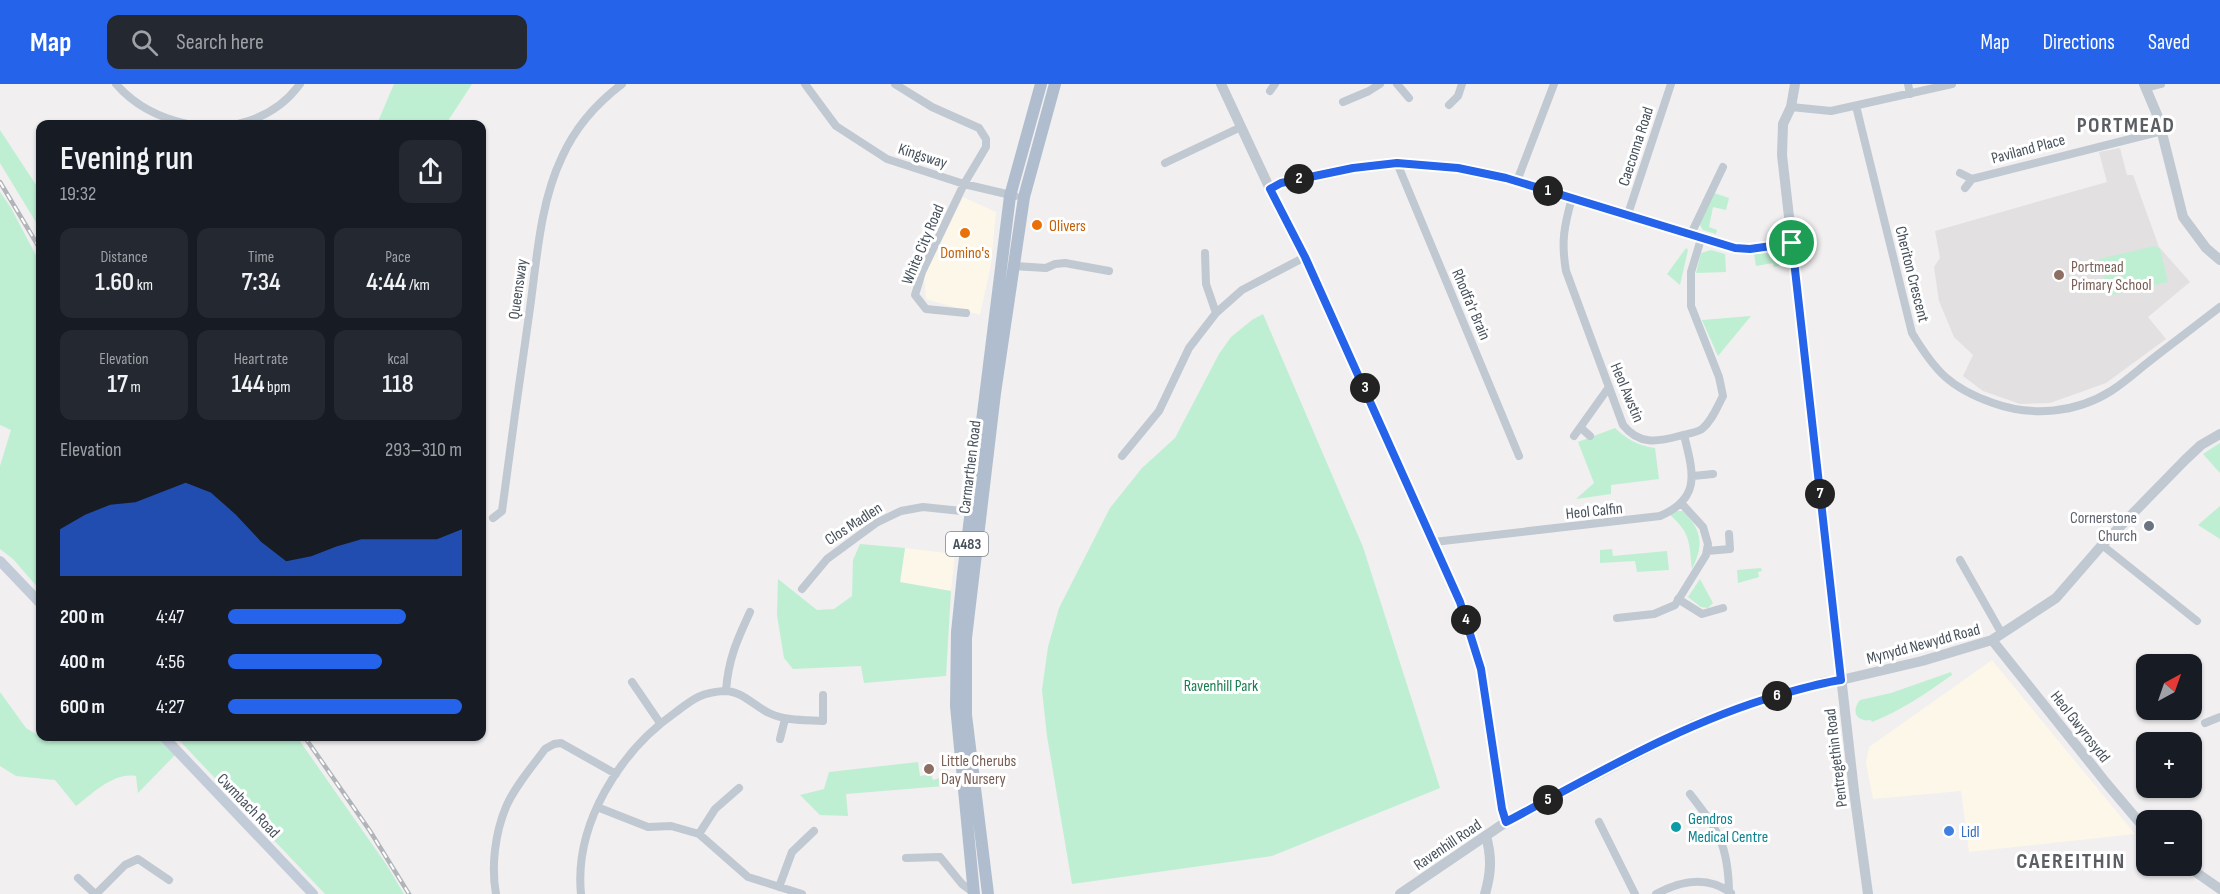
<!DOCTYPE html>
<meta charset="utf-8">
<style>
body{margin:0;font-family:"Sofia Sans Condensed",sans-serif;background:#242831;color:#f1f3f6;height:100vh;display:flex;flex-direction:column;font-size:22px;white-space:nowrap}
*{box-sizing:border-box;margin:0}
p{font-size:20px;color:#9ea1a6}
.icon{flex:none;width:33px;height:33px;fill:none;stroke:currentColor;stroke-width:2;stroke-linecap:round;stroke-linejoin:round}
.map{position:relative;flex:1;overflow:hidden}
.sheet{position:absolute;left:36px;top:36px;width:450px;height:621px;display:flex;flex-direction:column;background:#171b24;border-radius:12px;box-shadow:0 2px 4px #0004}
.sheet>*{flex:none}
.needle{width:39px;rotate:40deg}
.tools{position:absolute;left:2136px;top:570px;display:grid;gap:12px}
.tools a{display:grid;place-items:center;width:66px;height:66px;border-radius:12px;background:#171b24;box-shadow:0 2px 4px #0004;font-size:30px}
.pin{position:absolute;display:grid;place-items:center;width:51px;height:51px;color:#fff;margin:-26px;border:3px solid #fff;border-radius:50%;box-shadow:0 2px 6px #0007}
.km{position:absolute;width:30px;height:30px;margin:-15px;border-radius:50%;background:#222;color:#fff;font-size:16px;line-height:30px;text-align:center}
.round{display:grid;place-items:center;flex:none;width:63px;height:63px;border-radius:12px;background:#242831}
.head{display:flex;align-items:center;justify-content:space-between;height:102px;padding:0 24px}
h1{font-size:33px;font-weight:600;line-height:45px}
.figures{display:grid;grid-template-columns:repeat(3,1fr);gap:9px;height:102px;padding:6px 24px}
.figures div{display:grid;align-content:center;border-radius:12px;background:#242831;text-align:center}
.figures b{font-size:26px;font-weight:600}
.figures small{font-size:16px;font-weight:400}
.figures p{font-size:16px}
.chart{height:168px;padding:12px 24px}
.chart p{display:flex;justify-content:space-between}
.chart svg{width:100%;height:108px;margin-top:6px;fill:#2563eb;opacity:.7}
ul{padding:0 24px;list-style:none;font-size:20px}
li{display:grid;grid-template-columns:96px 72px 1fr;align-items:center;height:45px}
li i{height:15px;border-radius:8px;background:#2563eb}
header{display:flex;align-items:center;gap:36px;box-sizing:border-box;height:84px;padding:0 30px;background:#2563eb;color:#fff}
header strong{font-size:28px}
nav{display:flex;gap:33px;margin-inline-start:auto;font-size:21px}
.search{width:420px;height:54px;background:#242831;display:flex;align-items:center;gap:15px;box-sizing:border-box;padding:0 21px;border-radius:12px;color:#9ea1a6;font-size:22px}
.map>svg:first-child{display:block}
</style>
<header>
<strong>Map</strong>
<div class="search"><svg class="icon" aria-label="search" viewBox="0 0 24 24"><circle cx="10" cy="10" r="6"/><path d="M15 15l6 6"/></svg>Search here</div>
<nav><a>Map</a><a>Directions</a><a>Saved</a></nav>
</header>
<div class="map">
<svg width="2220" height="810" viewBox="0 0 2220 810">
<rect width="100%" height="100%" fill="#f1efef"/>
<path fill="#fcf7e8" d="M963,113L996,128L991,181L980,231L926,215L924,193Z
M905,464L955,470L951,507L900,499Z
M1992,576L2135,750L1969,768L1961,707L1873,715L1866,679L1869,663Z"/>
<path fill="#e2e0e1" d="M2120,64L2127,91H2133L2159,163L2190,198L2148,233L2166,255L2106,299L2050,319L2020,320L1983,307L1963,292L1973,271L1954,253L1939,217L1934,183L1940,174L1935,147L2107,98L2099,68Z"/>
<path fill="#beefd3" d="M394,0H472L446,40H377Z
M0,46L40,107V145L0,79Z
M0,108L11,124L40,179V506L13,475L0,465V382L11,346L0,341Z
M1714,109L1729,114L1726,126L1713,123L1709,143L1717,146L1716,150L1703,146L1698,138Z
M2155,162L2160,165L2168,198L2108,212L2099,175Z
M1686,164L1688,166L1680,201L1667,190Z
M1711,166L1725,170L1726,188L1696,189L1701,169Z
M1773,169L1779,173L1780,182L1774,183L1773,179L1756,182L1754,170Z
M1263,230L1363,463L1440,704L1272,772L1072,800L1047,652L1042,606L1048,563L1059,524L1110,424L1142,384L1175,354L1219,270L1231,253L1252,236Z
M1751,232L1718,272L1702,236Z
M1615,344C1627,355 1638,362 1655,364L1659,395L1611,401V410L1576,415L1594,399L1578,358Z
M2220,359V389L2203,370Z
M2220,422V455L2198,441Z
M1677,427H1683C1702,446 1704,461 1692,485C1689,459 1691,449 1670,431Z
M860,460L905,464L900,498L951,507L946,592L864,599L861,582L793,585L784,574L777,531L778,495L817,526L834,525L852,512L853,476Z
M1612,465L1613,472L1667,467L1669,486L1637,488L1635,477L1600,479V466Z
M1761,484L1762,487L1758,488L1759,493L1738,499L1737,486Z
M1700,495L1713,519L1708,524L1701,523L1688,513Z
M1951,588L1952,591C1926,609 1901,627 1872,638L1871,636C1856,638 1851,627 1860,616L1891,609Z
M0,608L26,644L49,658L65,653H160L176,670L138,709L136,692C114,688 93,709 76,722L55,696L16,692L0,682Z
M176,653H297L386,780L404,810H325Z
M918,678L920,692L931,690L933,696L955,689L956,701L846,710L848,732L820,731L800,711L824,705L829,688Z"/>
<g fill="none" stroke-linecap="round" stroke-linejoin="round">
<path stroke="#c0c8d1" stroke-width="8" d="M116,0C134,21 160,34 187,40
M805,0L836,42L887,75L964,100L1015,112
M895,0L932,23L979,44L986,55V63L964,100L922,188L915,211L926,225L966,229
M1397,0L1409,14
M1908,0L1910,10
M2146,4L2161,0
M1270,7L1275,0
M1343,18L1369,7L1380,0
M1449,21L1458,12L1462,0
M1856,22L1912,249C1935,287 1950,304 1993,319C2032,333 2076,329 2111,307C2125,298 2138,286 2151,276C2174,258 2197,241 2220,223
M1791,23L1831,27L1952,0
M238,40C264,34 284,22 300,0
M1165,79L1241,43
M1397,79L1519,372
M1960,89L1972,95
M1517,97L1554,0
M1965,104L1972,95L2162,47
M1270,105L1281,98C1319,91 1360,79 1399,79C1472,78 1543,104 1612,127C1652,141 1693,153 1735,164L1750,165L1792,159
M1572,114C1564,142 1561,158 1566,187L1623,341C1639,361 1657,358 1679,352C1686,350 1696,349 1702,345C1712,337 1717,323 1723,312L1719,293L1691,222V188L1701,155
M1627,133L1671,0
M1690,152L1723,83
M1205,169L1206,200L1216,229
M1014,182L1046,184L1055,180L1065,179L1109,187
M1581,344L1590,352
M1574,352L1609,303
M1122,372L1159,327L1189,264L1216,229L1242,206L1305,173
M1693,392L1713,390
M493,434L502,427C511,359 520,292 530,224C537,174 540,119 562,73C575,44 597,19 622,0
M1434,458L1660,432C1702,414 1693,388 1684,351
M2102,461L2197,537
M1707,467L1730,465L1729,450
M1960,476L2002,550
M802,505L827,475L876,439L901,427L923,423L971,428
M1678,515L1702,530L1723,524
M1617,534L1654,530L1675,521L1706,471L1708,460L1703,443L1682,420
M632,598L660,639
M726,607C728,576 737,556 750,528
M2205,639L2220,633
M780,655L785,635
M1690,710C1718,746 1728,760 1729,807
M597,723L648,743L671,742L699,750L748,793L802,810
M1599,738L1635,810
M699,750L715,725L739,704
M906,774L940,773L962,800L974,809
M78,794L95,810
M779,803L792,768L814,747
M96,810L125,781L138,775L169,796
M496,810C491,783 495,749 506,723C515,702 532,683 545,665L554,660L561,659L616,690
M581,810C574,740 620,667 676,628C693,615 702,608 725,607C742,607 754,622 769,629C786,637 804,636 823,637V611
M1656,810C1680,797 1707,791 1731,809"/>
<path stroke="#c0c8d1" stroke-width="10" d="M1221,0L1270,105L1305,173L1460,518L1481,585L1502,725L1506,738
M1795,0L1791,23L1783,40L1782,71L1854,707L1868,810
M2144,0L2158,33L2183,133L2206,164L2220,176
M1992,556L2107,700L2146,746
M2187,782L2220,805
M1400,810L1506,738L1693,641L1750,620L1823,598L1841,596L1922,577L1992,556L2056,514L2102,461L2185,376L2201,361L2220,350
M1485,810C1491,789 1492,774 1486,752"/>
<path stroke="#c2cbd8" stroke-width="10" d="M0,477L40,519
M163,652L313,810"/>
<path stroke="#afbdce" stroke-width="12" d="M974,810L956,622L957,548L963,490L1010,112L1041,0
M988,810L966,631V554L995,309L1024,113L1055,0"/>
<defs>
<path id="rail" d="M0,98L40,165
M304,652L370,747L409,810"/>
</defs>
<use href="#rail" stroke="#b1b4b9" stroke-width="4.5"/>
<use href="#rail" stroke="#fff" stroke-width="2" stroke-dasharray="7" stroke-linecap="butt"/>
</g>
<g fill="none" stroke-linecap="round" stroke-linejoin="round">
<defs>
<path id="route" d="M1397,79L1458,84L1506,94L1735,164L1750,165L1792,159L1841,596C1820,599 1800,605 1779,611C1682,639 1595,691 1506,738L1502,725L1481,585L1460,518L1305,173L1270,105L1281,99L1353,84Z"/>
</defs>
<use href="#route" stroke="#fff" stroke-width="12"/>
<use href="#route" stroke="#2563eb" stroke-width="8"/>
</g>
<g fill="#e8710a" stroke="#fff" stroke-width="2">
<circle cx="1037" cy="141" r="6"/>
<circle cx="965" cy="149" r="6"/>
</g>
<g fill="#8d6e63" stroke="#fff" stroke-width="2">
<circle cx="2059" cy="191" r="6"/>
<circle cx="929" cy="685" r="6"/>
</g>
<circle fill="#6b7280" stroke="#fff" stroke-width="2" cx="2149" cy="442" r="6"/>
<circle fill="#0f9aa8" stroke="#fff" stroke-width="2" cx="1676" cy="743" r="6"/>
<circle fill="#3f7fe0" stroke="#fff" stroke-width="2" cx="1949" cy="747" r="6"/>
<g text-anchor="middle" stroke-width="6" stroke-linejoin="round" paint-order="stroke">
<rect fill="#fff" stroke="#7e858d" stroke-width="1.5" x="946" y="448" width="42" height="24" rx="4.5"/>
<g font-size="15" font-weight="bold" fill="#47515c">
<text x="967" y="465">A483</text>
</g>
<g font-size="16" fill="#47515c" stroke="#fff">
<text transform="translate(1635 62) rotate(-72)" y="6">Caeconna Road</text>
<text transform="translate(2028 64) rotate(-15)" y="6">Paviland Place</text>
<text transform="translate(923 71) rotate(18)" y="6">Kingsway</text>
<text transform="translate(922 160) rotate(-67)" y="6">White City Road</text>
<text transform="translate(1913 190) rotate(76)" y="6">Cheriton Crescent</text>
<text transform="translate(517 205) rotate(-82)" y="6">Queensway</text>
<text transform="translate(1472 220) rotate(67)" y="6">Rhodfa'r Brain</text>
<text transform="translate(1628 308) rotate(67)" y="6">Heol Awstin</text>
<text transform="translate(969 383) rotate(-83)" y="6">Carmarthen Road</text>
<text transform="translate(1594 426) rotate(-6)" y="6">Heol Calfin</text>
<text transform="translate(853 439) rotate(-33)" y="6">Clos Madlen</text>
<text transform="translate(1923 559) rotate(-15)" y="6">Mynydd Newydd Road</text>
<text transform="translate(2081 642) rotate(52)" y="6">Heol Gwyrosydd</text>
<text transform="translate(1835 674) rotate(-97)" y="6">Pentregethin Road</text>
<text transform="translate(249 721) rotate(46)" y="6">Cwmbach Road</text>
<text transform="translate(1447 760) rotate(-34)" y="6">Ravenhill Road</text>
</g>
<g font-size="16" fill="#c56008" stroke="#fff" text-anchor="start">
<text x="1049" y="147">Olivers</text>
<text x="965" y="174" text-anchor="middle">Domino's</text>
</g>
<g font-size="16" fill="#785e54" stroke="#fff" text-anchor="start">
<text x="2071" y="188">Portmead<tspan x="2071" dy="18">Primary School</tspan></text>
<text x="941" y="682">Little Cherubs<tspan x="941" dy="18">Day Nursery</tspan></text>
</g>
<g font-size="16" fill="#5b616d" stroke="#fff" text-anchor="end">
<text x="2137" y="439">Cornerstone<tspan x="2137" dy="18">Church</tspan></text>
</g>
<g font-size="16" fill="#187e50" stroke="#fff">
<text x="1221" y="607">Ravenhill Park</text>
</g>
<g font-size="16" fill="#0d838f" stroke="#fff" text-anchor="start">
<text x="1688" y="740">Gendros<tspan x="1688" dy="18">Medical Centre</tspan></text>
</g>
<g font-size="16" fill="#366cbe" stroke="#fff" text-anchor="start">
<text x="1961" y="753">Lidl</text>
</g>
<g font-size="22" font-weight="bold" letter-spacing="1.5" fill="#5b5f64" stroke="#fff">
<text x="2126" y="48">PORTMEAD</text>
<text x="2071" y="784">CAEREITHIN</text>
</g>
</g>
</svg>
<div class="tools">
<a><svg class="needle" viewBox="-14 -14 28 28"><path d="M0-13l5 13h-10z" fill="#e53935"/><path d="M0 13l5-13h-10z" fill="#9ea1a6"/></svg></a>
<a>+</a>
<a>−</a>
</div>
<div class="pin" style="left:1792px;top:159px;background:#1e9e55"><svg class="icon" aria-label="arrive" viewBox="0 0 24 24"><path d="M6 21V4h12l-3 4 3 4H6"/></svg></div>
<b class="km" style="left:1548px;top:107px">1</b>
<b class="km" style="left:1299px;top:95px">2</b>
<b class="km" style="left:1365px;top:304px">3</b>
<b class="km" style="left:1466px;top:536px">4</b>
<b class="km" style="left:1548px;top:716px">5</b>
<b class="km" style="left:1777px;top:612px">6</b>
<b class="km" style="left:1820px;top:410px">7</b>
<section class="sheet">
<div class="head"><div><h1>Evening run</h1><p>19:32</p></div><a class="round"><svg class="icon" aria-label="share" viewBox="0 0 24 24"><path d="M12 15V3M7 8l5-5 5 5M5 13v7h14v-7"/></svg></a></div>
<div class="figures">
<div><p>Distance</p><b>1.60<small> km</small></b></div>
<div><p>Time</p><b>7:34</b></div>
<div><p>Pace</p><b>4:44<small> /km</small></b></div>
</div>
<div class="figures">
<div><p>Elevation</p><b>17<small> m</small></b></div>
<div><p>Heart rate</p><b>144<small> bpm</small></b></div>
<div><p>kcal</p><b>118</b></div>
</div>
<div class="chart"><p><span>Elevation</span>293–310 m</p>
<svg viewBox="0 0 160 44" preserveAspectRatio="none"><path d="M0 44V25L10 19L20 15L30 14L40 10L50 6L60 10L70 19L80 30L90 38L100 36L110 32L120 29L130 29L140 29L150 29L160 25V44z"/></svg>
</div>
<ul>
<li><b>200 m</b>4:47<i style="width:76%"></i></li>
<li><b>400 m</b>4:56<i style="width:66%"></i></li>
<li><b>600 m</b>4:27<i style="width:100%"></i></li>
</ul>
</section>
</div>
